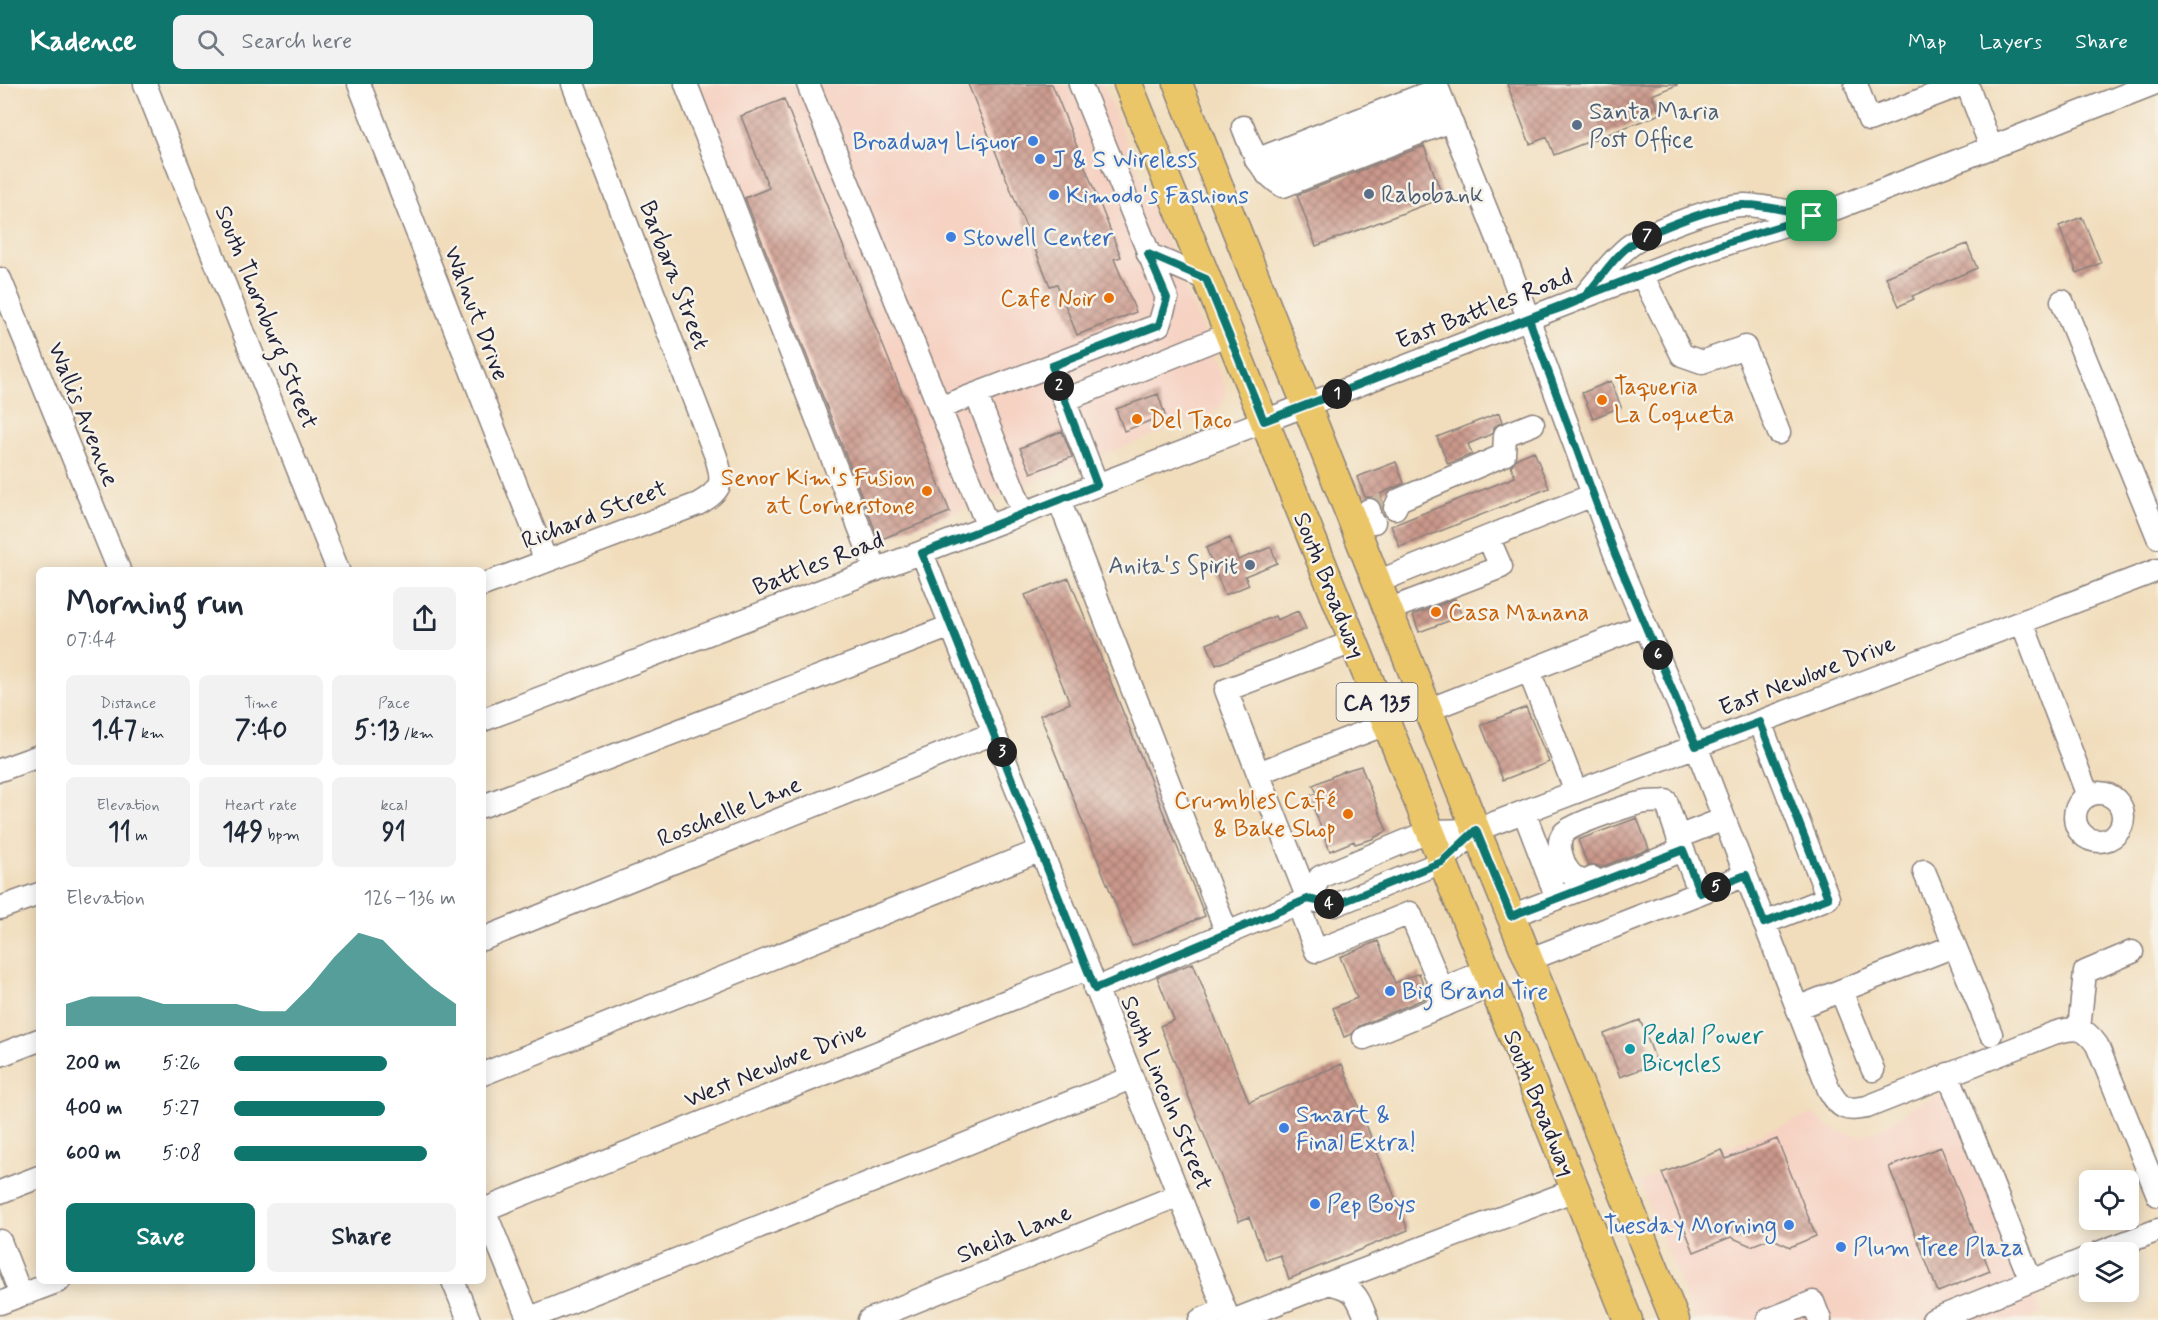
<!DOCTYPE html>
<meta charset="utf-8">
<style>
body{margin:0;font-family:Mynerve,sans-serif;background:#f2f2f3;color:#1f2937;height:100vh;display:flex;flex-direction:column;font-size:22px;white-space:nowrap}
*{box-sizing:border-box;margin:0}
p{font-size:20px;color:#747a83}
.icon{flex:none;width:33px;height:33px;fill:none;stroke:currentColor;stroke-width:2;stroke-linecap:round;stroke-linejoin:round}
.map{position:relative;flex:1;overflow:hidden}
.drawer{position:absolute;left:36px;top:483px;width:450px;height:717px;display:flex;flex-direction:column;background:#fff;border-radius:9px;box-shadow:0 3px 15px #0003}
.drawer>*{flex:none}
.tools{position:absolute;left:2079px;top:1086px;display:grid;gap:12px}
.tools a{display:grid;place-items:center;width:60px;height:60px;border-radius:9px;background:#fff;box-shadow:0 3px 15px #0003;font-size:30px}
.pin{position:absolute;display:grid;place-items:center;width:51px;height:51px;color:#fff;margin:-26px;border-radius:12px;box-shadow:0 3px 9px #0006}
.km{position:absolute;width:30px;height:30px;margin:-15px;border-radius:50%;background:#222;color:#fff;font-size:16px;line-height:30px;text-align:center}
.round{display:grid;place-items:center;flex:none;width:63px;height:63px;border-radius:9px;background:#f2f2f3}
.overview{display:flex;align-items:center;justify-content:space-between;height:102px;padding:0 30px}
h1{font-size:33px;font-weight:800;line-height:45px}
.metrics{display:grid;grid-template-columns:repeat(3,1fr);gap:9px;height:102px;padding:6px 30px}
.metrics div{display:grid;align-content:center;border-radius:9px;background:#f2f2f3;text-align:center}
.metrics b{font-size:26px;font-weight:800}
.metrics small{font-size:16px;font-weight:400}
.metrics p{font-size:16px}
.chart{height:168px;padding:12px 30px}
.chart p{display:flex;justify-content:space-between}
.chart svg{width:100%;height:108px;margin-top:6px;fill:#0f766e;opacity:.7}
.cta{display:flex;gap:12px;margin-top:auto;padding:12px 30px}
.cta a{flex:1;height:69px;border-radius:9px;background:#0f766e;color:#fff;font-size:24px;font-weight:800;line-height:69px;text-align:center}
.cta a+a{background:#f2f2f3;color:#1f2937}
ul{padding:0 30px;list-style:none;font-size:20px}
li{display:grid;grid-template-columns:96px 72px 1fr;align-items:center;height:45px}
li i{height:15px;border-radius:8px;background:#0f766e}
header{display:flex;align-items:center;gap:36px;box-sizing:border-box;height:84px;padding:0 30px;background:#0f766e;color:#fff}
header strong{font-size:28px}
nav{display:flex;gap:33px;margin-inline-start:auto;font-size:21px}
.search{width:420px;height:54px;background:#f2f2f3;display:flex;align-items:center;gap:15px;box-sizing:border-box;padding:0 21px;border-radius:9px;color:#747a83;font-size:22px}
.map>svg:first-child{display:block}
</style>
<header>
<strong>Kadence</strong>
<div class="search"><svg class="icon" aria-label="search" viewBox="0 0 24 24"><circle cx="10" cy="10" r="6"/><path d="M15 15l6 6"/></svg>Search here</div>
<nav><a>Map</a><a>Layers</a><a>Share</a></nav>
</header>
<div class="map">
<svg width="2158" height="1236" viewBox="0 0 2158 1236">
<defs>
<pattern id="building-cross-hatch" width="8" height="8" patternUnits="userSpaceOnUse" patternTransform="scale(1.5)"><rect width="8" height="8" fill="#cb988b"/><path d="M0 0l8 8M0 8l8-8" fill="none" stroke="#a47c73"/></pattern>
</defs>
<rect width="100%" height="100%" fill="#f7f3e8"/>
<filter id="ink" filterUnits="userSpaceOnUse"><feTurbulence type="fractalNoise" baseFrequency=".0167" numOctaves="2"/><feDisplacementMap in="SourceGraphic" scale="12" xChannelSelector="R" yChannelSelector="G"/><feConvolveMatrix kernelMatrix="1 2 1 2 8 2 1 2 1" color-interpolation-filters="sRGB"/></filter>
<filter id="wash" filterUnits="userSpaceOnUse"><feTurbulence type="fractalNoise" baseFrequency=".008" numOctaves="4" result="noise"/><feDisplacementMap in="SourceGraphic" scale="24" xChannelSelector="R" yChannelSelector="G"/><feGaussianBlur stdDeviation="1.35" result="paint"/><feColorMatrix in="noise" values="0 0 0 0 0 0 0 0 0 0 0 0 0 0 0 0 0 1.4 0 .05"/><feComposite in="paint" operator="in"/></filter>
<g filter="url(#wash)">
<rect width="100%" height="100%" fill="#f1ddbc"/>
<path fill="#f6d2c3" d="M678,0H1103L1226,305L1224,318L1215,328L861,464Z
M1956,1005L2042,1230L2025,1236H1695L1639,1097L1814,1029L1830,1044L1841,1049L1859,1051L1873,1048L1888,1040L1915,1021Z"/>
<g id="blocks">
<path fill="url(#building-cross-hatch)" d="M968,0H1052L1121,173L1114,175L1136,228L1077,251L1057,200L1050,202Z
M1507,0H1677V1L1652,11L1660,30L1554,71L1547,53L1530,60Z
M784,15L950,428L879,456L745,114L769,104L741,32Z
M1424,62L1443,114L1316,162L1297,111Z
M2082,133L2101,179L2077,189L2059,142Z
M1967,160L1977,184L1912,212L1914,215L1899,222L1886,193Z
M1611,297L1621,323L1593,334L1582,309Z
M1158,310L1165,331L1124,347L1116,325Z
M1499,329L1502,338L1494,343L1492,350L1468,360L1472,370L1448,380L1437,353Z
M1062,347L1072,373L1031,389L1020,364Z
M1534,367L1549,404L1400,463L1391,442L1515,393L1511,382L1517,374Z
M1396,378L1404,399L1380,410L1383,418L1382,422L1379,417L1373,413H1365L1357,393Z
M1230,454L1238,476L1271,463L1277,479L1245,492L1249,501L1225,511L1206,464Z
M1069,494L1205,832L1132,862L1040,631L1070,619L1025,511Z
M1455,515L1462,532L1419,548L1413,531Z
M1298,527L1306,545L1216,581L1207,560L1275,532L1277,536Z
M1526,623L1549,678L1503,696L1481,641Z
M1361,682L1387,747L1372,755L1355,760L1354,757L1330,767L1309,712L1317,709L1313,701L1344,687Z
M1637,734L1649,765L1601,783L1595,781L1588,782L1578,756Z
M1378,857L1395,899L1419,889L1428,913L1359,942L1352,950L1344,953L1333,924L1357,914L1340,873Z
M1193,879L1249,1018L1342,980L1408,1146L1289,1195L1280,1171L1266,1176L1249,1133L1239,1137L1160,942L1174,936L1157,893Z
M1640,936L1657,979L1620,993L1604,950Z
M1777,1055L1816,1152L1790,1163L1771,1154L1751,1162L1731,1153L1694,1168L1662,1089L1722,1066L1726,1075Z
M1941,1063L1990,1187L1938,1208L1889,1083Z"/>
</g>
</g>
<g filter="url(#ink)">
<use href="#blocks" fill-opacity="0" stroke="#8a807c" stroke-width="1.5"/>
<g fill="none" stroke-linecap="round" stroke-linejoin="round">
<path stroke="#c8b8a2" stroke-width="22" stroke-dasharray="22 11" stroke-linecap="butt" d="M1369,426L1384,420"/>
<defs>
<path id="minor" d="M145,0L338,486
M359,0L546,477
M686,0L876,486
M808,0L988,443
M1436,0L1510,185L1615,470L1696,662L1829,1006C1840,1025 1845,1027 1867,1023L2054,949C2076,943 2084,942 2097,961L2158,1111
M1856,0L1869,36L1963,0
M1967,0L1991,63
M1243,43C1252,67 1260,88 1283,102L1450,37
M1256,76L1438,5
M1267,90L1444,21
M1148,170L1206,195
M1642,191L1682,271L1702,278L1745,263L1779,349
M0,195L119,486
M1585,211C1599,195 1612,176 1628,163C1647,148 1721,120 1745,121C1766,122 1788,128 1809,131
M2062,217L2158,453
M1051,282L1097,401
M976,310L1023,429
M1065,316L1229,250
M939,324L1159,241L1167,214L1080,0
M1059,416L1227,849
M1395,424L1399,416L1504,371L1505,351L1533,340
M1369,426L1367,434L1374,438
M922,469L1229,1236
M1377,498L1488,453
M483,501L698,420C724,405 724,397 715,370L573,0
M1388,526L1501,483L1488,453L1593,411
M2022,538L2088,712
M1529,587L1576,708
M1428,626L1645,541
M483,636L1327,313L1689,172L1837,124L2153,0
M1760,638L1828,814L1764,839
M0,686L39,672
M1258,689L1226,606L1353,558
M2075 733a24 24 0 1 1 48 0a24 24 0 1 1-48 0Z
M483,722L951,542
M1524,728L1557,814
M1924,787L1991,950
M1593,794L1584,798C1573,794 1566,787 1563,776C1560,767 1557,757 1564,749C1572,740 1633,719 1647,718C1653,717 1660,718 1666,717L1678,753
M1700,809L1678,753L1724,735
M1308,815L1320,793L1430,747L1476,746L2158,486
M1308,815L1258,689L1386,640
M1298,820L1316,867L1410,829L1442,905L1486,887
M0,824L39,810
M1511,832L1683,766
M483,855L994,649
M1528,876L1746,791
M1095,905L1308,815L1335,821L1442,778L1476,746
M1841,907L1873,986
M1797,924L1954,862
M2079,945L2085,888L2132,868
M1364,954L1474,909
M0,971L39,956
M483,990L1041,766
M0,1108L39,1093
M483,1123L529,1236
M483,1126L1087,885
M0,1157L21,1211
M2101,1168L2158,1146
M453,1197L469,1236
M2031,1197L2090,1173
M1329,1199L1575,1106
M0,1219L59,1197
M528,1235L1131,994
M869,1236L1179,1111
M1200,1236L1225,1226
M1235,1236L1329,1199C1357,1206 1356,1210 1367,1236
M1768,1236L1813,1218L1820,1236
M1933,1236L2031,1197L1948,990"/>
<path id="major" d="M1128,0L1628,1236
M1178,0L1476,746L1675,1236"/>
</defs>
<use href="#minor" stroke="#8a807c" stroke-width="25"/>
<use href="#major" stroke="#8a807c" stroke-width="31"/>
<use href="#minor" stroke="#fff" stroke-width="22"/>
<use href="#major" stroke="#ebc669" stroke-width="28"/>
</g>
</g>
<g fill="none" stroke-linecap="round" stroke-linejoin="round" filter="url(#ink)">
<defs>
<path id="route" d="M1812,132C1771,145 1728,157 1687,173C1545,226 1406,284 1264,337L1206,195L1148,170L1167,214L1159,241L1052,282L1097,401L922,469L1095,905L1308,815L1335,821L1442,778L1476,746L1511,832L1683,766L1700,809L1746,791L1764,839L1828,814L1760,638L1696,662L1615,470L1529,235C1541,230 1575,221 1584,213C1600,197 1611,175 1629,162C1649,147 1720,120 1745,121C1767,121 1791,128 1812,132"/>
</defs>
<use href="#route" stroke="#fff" stroke-width="12"/>
<use href="#route" stroke="#0f766e" stroke-width="8"/>
</g>
<g fill="#5c6f8a" stroke="#f7f3e8" stroke-width="2">
<circle cx="1577" cy="41" r="6"/>
<circle cx="1369" cy="110" r="6"/>
<circle cx="1250" cy="481" r="6"/>
</g>
<g fill="#3f7fe0" stroke="#f7f3e8" stroke-width="2">
<circle cx="1033" cy="57" r="6"/>
<circle cx="1040" cy="75" r="6"/>
<circle cx="1054" cy="111" r="6"/>
<circle cx="951" cy="153" r="6"/>
<circle cx="1390" cy="907" r="6"/>
<circle cx="1284" cy="1044" r="6"/>
<circle cx="1315" cy="1120" r="6"/>
<circle cx="1789" cy="1141" r="6"/>
<circle cx="1841" cy="1163" r="6"/>
</g>
<g fill="#e8710a" stroke="#f7f3e8" stroke-width="2">
<circle cx="1109" cy="214" r="6"/>
<circle cx="1602" cy="316" r="6"/>
<circle cx="1137" cy="335" r="6"/>
<circle cx="927" cy="407" r="6"/>
<circle cx="1436" cy="528" r="6"/>
<circle cx="1348" cy="730" r="6"/>
</g>
<circle fill="#0f9aa8" stroke="#f7f3e8" stroke-width="2" cx="1630" cy="965" r="6"/>
<g text-anchor="middle" stroke-width="5" stroke-linejoin="round" paint-order="stroke">
<rect fill="#f7f3e8" stroke="#62616f" stroke-width="1.5" x="1336.5" y="599" width="81" height="38" rx="4.5"/>
<g font-size="22" font-weight="bold" fill="#22223b">
<text x="1377" y="626">CA 135</text>
</g>
<g font-size="24" fill="#4e5e75" stroke="#f7f3e8" text-anchor="start">
<text x="1589" y="35">Santa Maria<tspan x="1589" dy="28">Post Office</tspan></text>
<text x="1381" y="118">Rabobank</text>
<text x="1238" y="489" text-anchor="end">Anita's Spirit</text>
</g>
<g font-size="24" fill="#366cbe" stroke="#f7f3e8" text-anchor="start">
<text x="1021" y="65" text-anchor="end">Broadway Liquor</text>
<text x="1052" y="83">J &amp; S Wireless</text>
<text x="1066" y="119">Kimodo's Fashions</text>
<text x="963" y="161">Stowell Center</text>
<text x="1402" y="915">Big Brand Tire</text>
<text x="1296" y="1038">Smart &amp;<tspan x="1296" dy="28">Final Extra!</tspan></text>
<text x="1327" y="1128">Pep Boys</text>
<text x="1777" y="1149" text-anchor="end">Tuesday Morning</text>
<text x="1853" y="1171">Plum Tree Plaza</text>
</g>
<g font-size="24" fill="#22223b" stroke="#f7f3e8">
<text transform="translate(675 191) rotate(69)" y="8">Barbara Street</text>
<text transform="translate(1484 224) rotate(-21)" y="8">East Battles Road</text>
<text transform="translate(477 229) rotate(69)" y="8">Walnut Drive</text>
<text transform="translate(267 233) rotate(68)" y="8">South Thornburg Street</text>
<text transform="translate(84 330) rotate(68)" y="8">Wallis Avenue</text>
<text transform="translate(594 430) rotate(-21)" y="8">Richard Street</text>
<text transform="translate(818 479) rotate(-21)" y="8">Battles Road</text>
<text transform="translate(1330 501) rotate(68)" y="8">South Broadway</text>
<text transform="translate(1807 591) rotate(-21)" y="8">East Newlove Drive</text>
<text transform="translate(729 727) rotate(-22)" y="8">Roschelle Lane</text>
<text transform="translate(775 980) rotate(-22)" y="8">West Newlove Drive</text>
<text transform="translate(1167 1009) rotate(68)" y="8">South Lincoln Street</text>
<text transform="translate(1540 1019) rotate(68)" y="8">South Broadway</text>
<text transform="translate(1014 1149) rotate(-22)" y="8">Sheila Lane</text>
</g>
<g font-size="24" fill="#c56008" stroke="#f7f3e8" text-anchor="end">
<text x="1097" y="222">Cafe Noir</text>
<text x="1614" y="310" text-anchor="start">Taqueria<tspan x="1614" dy="28">La Coqueta</tspan></text>
<text x="1149" y="343" text-anchor="start">Del Taco</text>
<text x="915" y="401">Senor Kim's Fusion<tspan x="915" dy="28">at Cornerstone</tspan></text>
<text x="1448" y="536" text-anchor="start">Casa Manana</text>
<text x="1336" y="724">Crumbles Café<tspan x="1336" dy="28">&amp; Bake Shop</tspan></text>
</g>
<g font-size="24" fill="#0d838f" stroke="#f7f3e8" text-anchor="start">
<text x="1642" y="959">Pedal Power<tspan x="1642" dy="28">Bicycles</tspan></text>
</g>
</g>
</svg>
<div class="tools">
<a><svg class="icon" aria-label="locate" viewBox="0 0 24 24"><circle cx="12" cy="12" r="6"/><path d="M12 2v4M12 18v4M2 12h4M18 12h4"/></svg></a>
<a><svg class="icon" aria-label="layers" viewBox="0 0 24 24"><path d="M12 4l9 5-9 5-9-5zM3 14l9 5 9-5"/></svg></a>
</div>
<div class="pin" style="left:1812px;top:132px;background:#1e9e55"><svg class="icon" aria-label="arrive" viewBox="0 0 24 24"><path d="M6 21V4h12l-3 4 3 4H6"/></svg></div>
<b class="km" style="left:1337px;top:310px">1</b>
<b class="km" style="left:1059px;top:302px">2</b>
<b class="km" style="left:1002px;top:668px">3</b>
<b class="km" style="left:1329px;top:820px">4</b>
<b class="km" style="left:1716px;top:803px">5</b>
<b class="km" style="left:1658px;top:571px">6</b>
<b class="km" style="left:1647px;top:152px">7</b>
<section class="drawer">
<div class="overview"><div><h1>Morning run</h1><p>07:44</p></div><a class="round"><svg class="icon" aria-label="share" viewBox="0 0 24 24"><path d="M12 15V3M7 8l5-5 5 5M5 13v7h14v-7"/></svg></a></div>
<div class="metrics">
<div><p>Distance</p><b>1.47<small> km</small></b></div>
<div><p>Time</p><b>7:40</b></div>
<div><p>Pace</p><b>5:13<small> /km</small></b></div>
</div>
<div class="metrics">
<div><p>Elevation</p><b>11<small> m</small></b></div>
<div><p>Heart rate</p><b>149<small> bpm</small></b></div>
<div><p>kcal</p><b>91</b></div>
</div>
<div class="chart"><p><span>Elevation</span>126–136 m</p>
<svg viewBox="0 0 160 44" preserveAspectRatio="none"><path d="M0 44V35L10 32L20 32L30 32L40 35L50 35L60 35L70 35L80 38L90 38L100 28L110 16L120 6L130 9L140 19L150 28L160 35V44z"/></svg>
</div>
<ul>
<li><b>200 m</b>5:26<i style="width:69%"></i></li>
<li><b>400 m</b>5:27<i style="width:68%"></i></li>
<li><b>600 m</b>5:08<i style="width:87%"></i></li>
</ul>
<div class="cta"><a>Save</a><a>Share</a></div>
</section>
</div>
